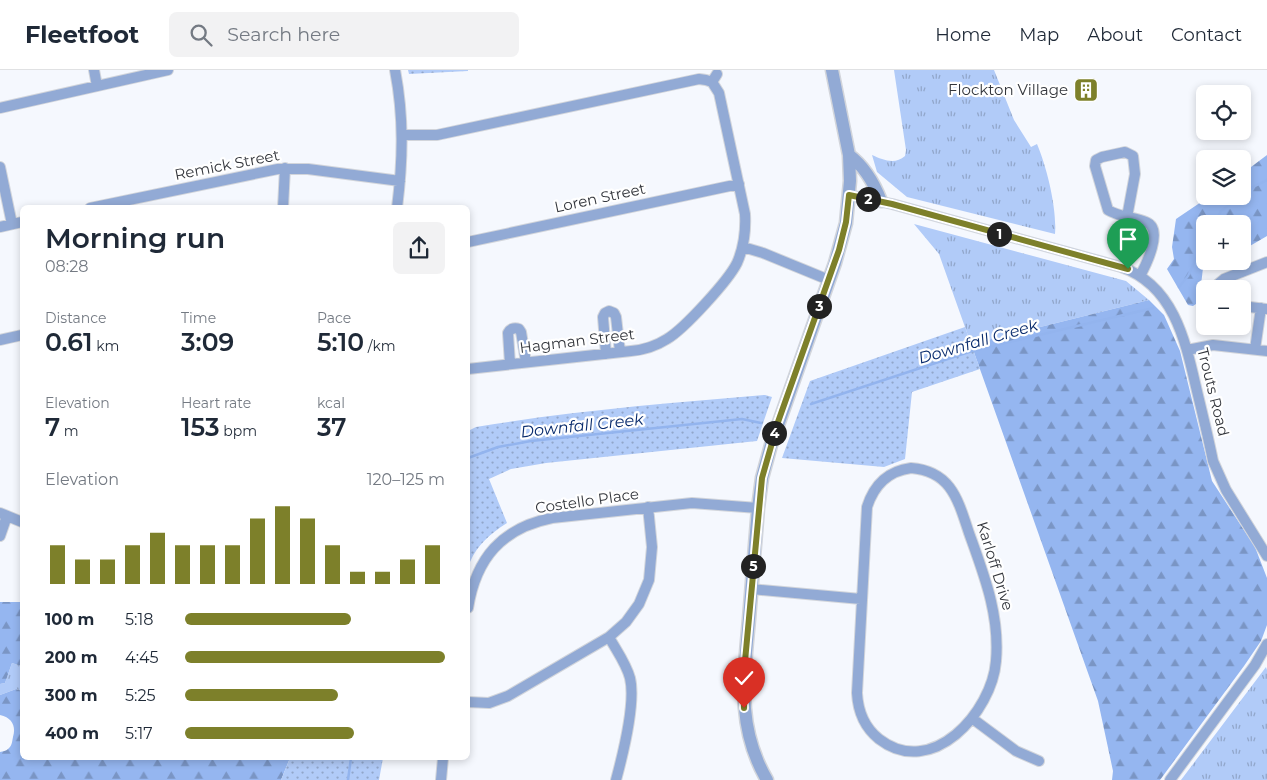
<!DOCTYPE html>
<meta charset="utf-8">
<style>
body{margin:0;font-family:Montserrat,sans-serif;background:#f2f2f3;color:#1f2937;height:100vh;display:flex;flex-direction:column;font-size:19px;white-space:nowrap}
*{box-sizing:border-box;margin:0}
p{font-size:16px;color:#747a83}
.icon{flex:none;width:28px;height:28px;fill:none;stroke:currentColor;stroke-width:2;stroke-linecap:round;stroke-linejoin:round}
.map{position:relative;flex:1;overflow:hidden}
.sheet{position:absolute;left:20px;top:135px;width:450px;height:555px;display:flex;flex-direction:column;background:#fff;border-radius:8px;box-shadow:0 2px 8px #0003}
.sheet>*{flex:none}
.buttons{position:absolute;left:1196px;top:15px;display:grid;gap:10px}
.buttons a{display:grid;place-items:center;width:55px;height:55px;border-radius:8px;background:#fff;box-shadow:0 2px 8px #0003;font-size:25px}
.pin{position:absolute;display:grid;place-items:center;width:42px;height:42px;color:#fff;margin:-51px -21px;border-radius:50% 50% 50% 0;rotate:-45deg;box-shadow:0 0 5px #0007}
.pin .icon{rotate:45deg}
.km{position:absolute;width:25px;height:25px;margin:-12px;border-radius:50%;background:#222;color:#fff;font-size:14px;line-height:25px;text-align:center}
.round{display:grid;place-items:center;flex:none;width:52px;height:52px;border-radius:8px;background:#f2f2f3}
.headline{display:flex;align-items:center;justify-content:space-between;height:85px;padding:0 25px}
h1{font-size:28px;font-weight:600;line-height:38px}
.metrics{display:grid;grid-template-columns:repeat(3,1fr);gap:8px;height:85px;padding:5px 25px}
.metrics div{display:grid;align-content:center}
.metrics b{font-size:25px;font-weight:600}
.metrics small{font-size:14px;font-weight:400}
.metrics p{font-size:14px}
.chart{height:140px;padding:10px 25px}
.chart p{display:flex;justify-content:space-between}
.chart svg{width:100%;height:90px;margin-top:5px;stroke:#7d802a;stroke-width:6}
ul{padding:0 25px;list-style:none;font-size:16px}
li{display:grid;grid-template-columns:80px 60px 1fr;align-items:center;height:38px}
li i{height:12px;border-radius:6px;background:#7d802a}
header{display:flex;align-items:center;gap:30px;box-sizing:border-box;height:70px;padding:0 25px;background:#fff;border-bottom:1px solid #e0e1e3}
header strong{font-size:24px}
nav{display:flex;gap:28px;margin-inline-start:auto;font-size:18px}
.search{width:350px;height:45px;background:#f2f2f3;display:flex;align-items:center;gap:12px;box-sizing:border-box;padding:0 18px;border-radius:8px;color:#747a83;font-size:19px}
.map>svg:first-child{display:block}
</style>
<header>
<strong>Fleetfoot</strong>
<div class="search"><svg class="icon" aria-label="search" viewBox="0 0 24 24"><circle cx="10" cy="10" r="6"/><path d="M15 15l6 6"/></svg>Search here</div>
<nav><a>Home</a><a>Map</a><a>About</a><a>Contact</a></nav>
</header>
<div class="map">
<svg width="1267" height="710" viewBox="0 0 1267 710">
<defs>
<pattern id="grass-tufts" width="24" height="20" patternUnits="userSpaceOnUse" patternTransform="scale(1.25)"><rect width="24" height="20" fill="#b1cbf8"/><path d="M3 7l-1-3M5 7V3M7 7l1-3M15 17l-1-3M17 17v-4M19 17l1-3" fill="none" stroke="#91a6ca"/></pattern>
<pattern id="forest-firs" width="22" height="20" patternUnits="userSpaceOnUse" patternTransform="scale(1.25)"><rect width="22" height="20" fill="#95b6f0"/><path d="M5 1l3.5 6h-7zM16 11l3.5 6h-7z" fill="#7a95c4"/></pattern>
<pattern id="park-dots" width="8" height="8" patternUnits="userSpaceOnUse" patternTransform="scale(1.25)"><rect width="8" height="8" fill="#b1cbf8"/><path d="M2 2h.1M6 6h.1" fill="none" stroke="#91a6ca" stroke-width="1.8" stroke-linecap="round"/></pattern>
</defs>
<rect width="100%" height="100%" fill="#f5f8fe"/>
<path fill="url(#grass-tufts)" d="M894,0H994L1014,50L1031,77L1037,74C1047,98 1057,138 1055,164L907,127L877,102L872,85C883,90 895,95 905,86L906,80Z
M914,154L1126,211L1149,230L971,274L939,184Z
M12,593L21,596L22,599V621L16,619L0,625V614L5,613Z
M1266,597L1267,600V710H1181Z"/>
<path fill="url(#forest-firs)" d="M1267,85V166L1243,180L1242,154H1205V191H1212L1203,198L1199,232L1193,236L1188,235L1167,199L1174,189L1172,177L1176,149L1210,126H1242L1243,103Z
M1149,230L1164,245L1180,281L1212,411L1255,477L1267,508V555L1261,571L1244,596L1160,710H1112L1113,701L1098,631L971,274Z
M0,532H22V599L21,596L12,593L5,613L0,614Z
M16,619L22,621V688H290L281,710H0V682C3,681 6,681 8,679C12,676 12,672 13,667C16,657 13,648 0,645V625Z"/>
<path fill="url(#park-dots)" d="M408,0H468V1L409,4Z
M965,257L980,299L912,322L905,389L884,397L782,388L810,311Z
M765,325L772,327L757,371L546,393L511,399L489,409L507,453C490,464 478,474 470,492H468V361L476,357C572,341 669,333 765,325Z
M290,688H383L379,710H281Z"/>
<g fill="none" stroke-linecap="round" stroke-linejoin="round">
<path stroke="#93b4ee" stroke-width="2.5" d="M1242,125L1253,117L1267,110
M1214,154L1221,141L1241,126
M1179,217L1188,206L1205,169
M811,334L972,281L1153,238
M468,388L498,377L531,371L742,349L761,353
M348,710L351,688"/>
<defs>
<path id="minor" d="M94,0L97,16
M395,0C404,47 403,90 397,138
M0,38L168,0
M403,65H437L699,9L706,10L712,12L717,4
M0,97L12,154
M849,125L892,134L1121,197C1173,215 1185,269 1196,317C1202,342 1208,366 1213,391L1226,420L1267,486
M90,138L278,99H308L400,111
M283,138L285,98
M1127,147L1135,104L1133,86L1125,82L1102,87L1096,90L1095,96L1108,140C1119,147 1134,147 1146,152C1164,159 1146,195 1140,206
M0,157L22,152
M468,172L739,114
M743,177L763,183L829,210
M1217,219L1218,214L1224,209L1267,192
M1242,236L1266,239
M0,270L22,265
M1255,279L1261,238
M1187,280L1213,275L1267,281
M606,284L603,247L605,243L609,241L614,243L616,247L620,282
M510,294L508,263C510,259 514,257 519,259L521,262L526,292
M468,299L631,281C643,280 656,276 667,269C684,259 728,211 737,193C744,177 746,162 745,144L719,23L712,12
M911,398C951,401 958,430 969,463C984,505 1000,545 996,591C992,642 932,710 879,669C864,657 858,642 857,623L867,437C874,415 888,401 911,398Z
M0,443L22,452
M0,466L7,446
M751,519L861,529
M468,538C476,488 502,458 552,448L692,433L758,438
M609,567C616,580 626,593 630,608C636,633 623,684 616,710
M468,632L489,633L508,626L609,567L626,552L639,534L649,510L652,477L648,437
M973,649L1016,681L1039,691
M441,710L443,688
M1170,710L1255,595L1267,574"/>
<path id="tertiary" d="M849,85C864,96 874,113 881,131
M767,710C736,657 744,607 749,549C752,512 755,475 758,438L762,408L771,375L835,193L846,153L850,111L849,85L832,0"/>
</defs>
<use href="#minor" stroke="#d2d5db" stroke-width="12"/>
<use href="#tertiary" stroke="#d2d5db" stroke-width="15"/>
<use href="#minor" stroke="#92aad5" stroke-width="10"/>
<use href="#tertiary" stroke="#92aad5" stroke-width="12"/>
</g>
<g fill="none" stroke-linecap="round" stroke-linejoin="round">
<defs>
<path id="route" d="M744,638V602L762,408L778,352L839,180L846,152L849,125L892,134L1128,199"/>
</defs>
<use href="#route" stroke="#fff" stroke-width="10"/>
<use href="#route" stroke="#7d802a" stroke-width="6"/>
</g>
<defs>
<symbol id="building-square" viewBox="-11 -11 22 22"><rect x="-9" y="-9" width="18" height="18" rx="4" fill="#7d802a" stroke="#fff"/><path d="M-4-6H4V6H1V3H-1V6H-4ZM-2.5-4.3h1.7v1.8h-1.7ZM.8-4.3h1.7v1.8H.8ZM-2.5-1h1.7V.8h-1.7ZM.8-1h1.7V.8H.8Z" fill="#fff"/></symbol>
</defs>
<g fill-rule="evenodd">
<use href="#building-square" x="1072" y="6" width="28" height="28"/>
</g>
<g text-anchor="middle" stroke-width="4.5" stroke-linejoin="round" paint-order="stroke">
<g font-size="15" fill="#34373d" stroke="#fff" text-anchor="end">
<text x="1068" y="25">Flockton Village</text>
</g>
<g font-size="15" fill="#34373d" stroke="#fff">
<text transform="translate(227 95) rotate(-11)" y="5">Remick Street</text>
<text transform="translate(600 128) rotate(-12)" y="5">Loren Street</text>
<text transform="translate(577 271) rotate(-7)" y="5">Hagman Street</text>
<text transform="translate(1213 322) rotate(76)" y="5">Trouts Road</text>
<text transform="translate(587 431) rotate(-8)" y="5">Costello Place</text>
<text transform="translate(995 496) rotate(73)" y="5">Karloff Drive</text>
</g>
<g font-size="16" font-style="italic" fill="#072a6c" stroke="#fff">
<text transform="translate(978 271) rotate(-16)" y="6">Downfall Creek</text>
<text transform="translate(582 355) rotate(-6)" y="6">Downfall Creek</text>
</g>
</g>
</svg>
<div class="buttons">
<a><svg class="icon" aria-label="locate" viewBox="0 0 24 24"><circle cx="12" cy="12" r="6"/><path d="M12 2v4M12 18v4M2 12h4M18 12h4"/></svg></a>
<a><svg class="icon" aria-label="layers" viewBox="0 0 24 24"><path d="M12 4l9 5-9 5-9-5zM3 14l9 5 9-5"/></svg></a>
<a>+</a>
<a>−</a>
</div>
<div class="pin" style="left:1128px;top:199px;background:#1e9e55"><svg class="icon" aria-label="arrive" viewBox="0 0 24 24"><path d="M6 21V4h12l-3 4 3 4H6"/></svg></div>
<div class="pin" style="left:744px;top:638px;background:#d93025"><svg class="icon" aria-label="check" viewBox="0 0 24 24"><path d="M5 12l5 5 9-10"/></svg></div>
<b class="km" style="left:999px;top:164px">1</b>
<b class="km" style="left:868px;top:129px">2</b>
<b class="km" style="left:819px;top:236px">3</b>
<b class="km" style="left:774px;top:363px">4</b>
<b class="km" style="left:753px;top:496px">5</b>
<section class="sheet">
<div class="headline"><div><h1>Morning run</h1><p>08:28</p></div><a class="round"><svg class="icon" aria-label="share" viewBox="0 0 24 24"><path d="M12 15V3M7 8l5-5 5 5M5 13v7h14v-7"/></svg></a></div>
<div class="metrics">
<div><p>Distance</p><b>0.61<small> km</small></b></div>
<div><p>Time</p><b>3:09</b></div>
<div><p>Pace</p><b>5:10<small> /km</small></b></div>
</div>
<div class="metrics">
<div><p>Elevation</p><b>7<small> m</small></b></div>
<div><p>Heart rate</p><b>153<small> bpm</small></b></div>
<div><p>kcal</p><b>37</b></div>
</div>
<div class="chart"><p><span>Elevation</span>120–125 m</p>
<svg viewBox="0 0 160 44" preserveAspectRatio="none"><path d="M5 44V25M15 44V32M25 44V32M35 44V25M45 44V19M55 44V25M65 44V25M75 44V25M85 44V12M95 44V6M105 44V12M115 44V25M125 44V38M135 44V38M145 44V32M155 44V25"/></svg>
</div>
<ul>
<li><b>100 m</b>5:18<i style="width:64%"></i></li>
<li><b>200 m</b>4:45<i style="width:100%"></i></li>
<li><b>300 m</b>5:25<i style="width:59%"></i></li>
<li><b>400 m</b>5:17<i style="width:65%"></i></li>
</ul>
</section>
</div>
